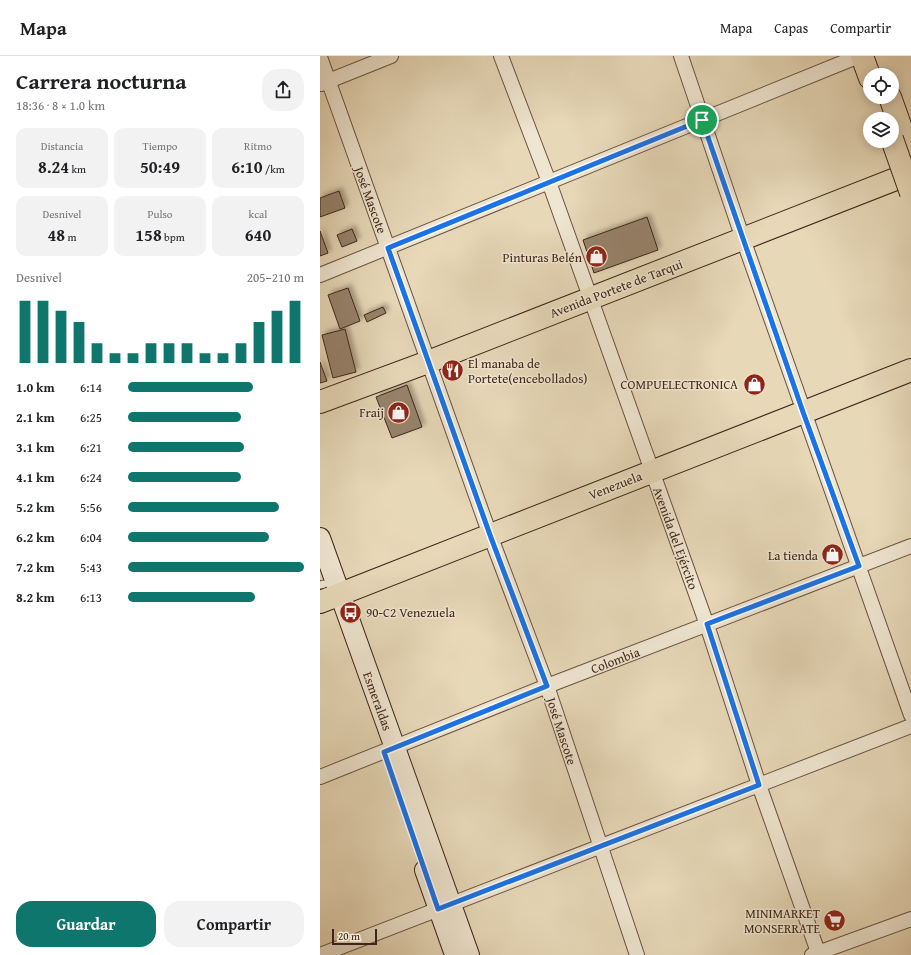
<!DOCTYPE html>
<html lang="es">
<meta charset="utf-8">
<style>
body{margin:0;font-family:"Gentium Book Plus",serif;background:#f2f2f2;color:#202124;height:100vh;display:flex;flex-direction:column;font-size:15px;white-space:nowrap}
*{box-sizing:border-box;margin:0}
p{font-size:13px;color:#757577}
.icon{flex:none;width:22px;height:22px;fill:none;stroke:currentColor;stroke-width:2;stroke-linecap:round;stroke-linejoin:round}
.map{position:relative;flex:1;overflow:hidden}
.panel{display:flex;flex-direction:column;background:#fff;width:320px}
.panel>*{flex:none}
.fabs{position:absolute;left:543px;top:12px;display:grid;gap:8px}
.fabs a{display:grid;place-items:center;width:36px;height:36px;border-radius:50%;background:#fff;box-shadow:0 2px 10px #0003;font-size:20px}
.scale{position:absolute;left:12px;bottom:10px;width:45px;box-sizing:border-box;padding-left:4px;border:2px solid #402619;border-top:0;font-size:11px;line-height:14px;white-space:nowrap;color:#402619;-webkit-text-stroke:3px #efe6d1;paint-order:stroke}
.pin{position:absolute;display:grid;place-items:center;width:34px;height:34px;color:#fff;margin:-17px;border:2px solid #fff;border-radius:50%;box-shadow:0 1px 4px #0007}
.round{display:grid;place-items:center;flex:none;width:42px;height:42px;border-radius:16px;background:#f2f2f2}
.head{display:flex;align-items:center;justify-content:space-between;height:68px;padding:0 16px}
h1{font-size:22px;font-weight:800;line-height:30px}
.figures{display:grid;grid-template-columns:repeat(3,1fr);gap:6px;height:68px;padding:4px 16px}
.figures div{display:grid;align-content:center;border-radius:10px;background:#f2f2f2;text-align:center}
.figures b{font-size:17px;font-weight:800}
.figures small{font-size:11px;font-weight:400}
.figures p{font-size:11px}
.chart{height:112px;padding:8px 16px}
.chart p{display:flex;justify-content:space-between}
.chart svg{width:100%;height:72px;margin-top:4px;stroke:#0f766e;stroke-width:6}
.button{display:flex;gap:8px;margin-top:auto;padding:8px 16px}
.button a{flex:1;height:46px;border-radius:16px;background:#0f766e;color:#fff;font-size:16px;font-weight:800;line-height:46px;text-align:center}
.button a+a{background:#f2f2f2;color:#202124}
ul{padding:0 16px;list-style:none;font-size:13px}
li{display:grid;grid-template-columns:64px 48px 1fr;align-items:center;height:30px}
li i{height:10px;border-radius:5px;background:#0f766e}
header{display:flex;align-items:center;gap:24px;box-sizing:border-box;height:56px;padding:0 20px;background:#fff;border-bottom:1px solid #e0e0e0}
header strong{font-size:19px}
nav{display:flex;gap:22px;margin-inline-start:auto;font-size:14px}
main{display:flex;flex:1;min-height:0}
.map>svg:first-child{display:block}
</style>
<header>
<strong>Mapa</strong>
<nav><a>Mapa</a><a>Capas</a><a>Compartir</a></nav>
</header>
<main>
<section class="panel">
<div class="head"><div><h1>Carrera nocturna</h1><p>18:36 · 8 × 1.0 km</p></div><a class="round"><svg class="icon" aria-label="share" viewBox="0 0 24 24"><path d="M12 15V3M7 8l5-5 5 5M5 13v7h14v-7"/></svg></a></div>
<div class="figures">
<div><p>Distancia</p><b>8.24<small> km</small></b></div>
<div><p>Tiempo</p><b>50:49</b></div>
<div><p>Ritmo</p><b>6:10<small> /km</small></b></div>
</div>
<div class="figures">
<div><p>Desnivel</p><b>48<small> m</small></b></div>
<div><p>Pulso</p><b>158<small> bpm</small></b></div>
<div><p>kcal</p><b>640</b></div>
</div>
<div class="chart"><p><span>Desnivel</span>205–210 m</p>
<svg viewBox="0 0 160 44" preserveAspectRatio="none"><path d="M5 44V6M15 44V6M25 44V12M35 44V19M45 44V32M55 44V38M65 44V38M75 44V32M85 44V32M95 44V32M105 44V38M115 44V38M125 44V32M135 44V19M145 44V12M155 44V6"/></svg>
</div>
<ul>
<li><b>1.0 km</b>6:14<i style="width:71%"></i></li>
<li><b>2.1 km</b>6:25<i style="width:64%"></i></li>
<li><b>3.1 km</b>6:21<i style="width:66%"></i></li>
<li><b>4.1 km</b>6:24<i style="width:64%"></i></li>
<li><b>5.2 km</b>5:56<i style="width:86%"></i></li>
<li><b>6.2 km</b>6:04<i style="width:80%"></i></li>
<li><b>7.2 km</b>5:43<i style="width:100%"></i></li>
<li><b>8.2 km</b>6:13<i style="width:72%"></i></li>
</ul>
<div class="button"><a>Guardar</a><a>Compartir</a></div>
</section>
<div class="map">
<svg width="591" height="899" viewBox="0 0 591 899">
<defs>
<filter id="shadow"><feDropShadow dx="3.5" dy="-3.5" stdDeviation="2" flood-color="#0004"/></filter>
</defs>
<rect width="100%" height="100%" fill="#e7d8b8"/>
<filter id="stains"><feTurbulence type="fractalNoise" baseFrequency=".005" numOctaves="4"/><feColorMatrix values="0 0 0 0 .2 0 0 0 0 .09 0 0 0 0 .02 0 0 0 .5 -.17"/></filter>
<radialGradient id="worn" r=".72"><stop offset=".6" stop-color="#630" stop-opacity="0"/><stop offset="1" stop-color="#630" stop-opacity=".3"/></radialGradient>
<path fill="#97836c" stroke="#402619" filter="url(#shadow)" d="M19,135L25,152L0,161V142Z
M327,161L338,194L274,217L263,184Z
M32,173L37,185L22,191L17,179Z
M0,175L8,197L0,200Z
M28,232L40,265L20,273L8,239Z
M63,251L66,257L47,266L44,259Z
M25,273L36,316L13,322L2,279Z
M0,306L7,325L0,327Z
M87,329L102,371L72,382L56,341Z"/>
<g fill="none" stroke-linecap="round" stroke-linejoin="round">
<defs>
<path id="service" d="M0,529L4,528"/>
<path id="minor" d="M181,0L229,126L387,569L439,729L499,899
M361,0L423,183L591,659
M0,1L170,479L227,630L317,899
M1,28L71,0
M0,219L539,0
M0,721L227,630L591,490
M0,899L591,670
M492,899L591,863"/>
<path id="secondary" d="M0,482L149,899
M105,814L133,893"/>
<path id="primary" d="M542,0L550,22
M570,41L591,100
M0,346L108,306L591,117
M0,546L591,314"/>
</defs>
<use href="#service" stroke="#6a5241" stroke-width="9"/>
<use href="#minor" stroke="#6a5241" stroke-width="16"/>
<use href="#secondary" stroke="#402619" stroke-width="22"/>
<use href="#primary" stroke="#402619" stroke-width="24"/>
<use href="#service" stroke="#efe6d1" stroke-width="7"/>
<use href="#minor" stroke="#efe6d1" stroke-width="14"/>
<use href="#secondary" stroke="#efe6d1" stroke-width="20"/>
<use href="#primary" stroke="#e7d8b8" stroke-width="22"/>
<defs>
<path id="primary-bridge" d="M572,83L591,137"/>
</defs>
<use href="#primary-bridge" stroke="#402619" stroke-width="24" stroke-linecap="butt"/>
<use href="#primary-bridge" stroke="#e7d8b8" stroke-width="22"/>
</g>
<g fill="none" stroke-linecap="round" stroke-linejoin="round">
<defs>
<path id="route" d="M382,64L483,356L539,510L387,568L439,729L118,853L64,696L227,630L170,479L68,192Z"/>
</defs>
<use href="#route" stroke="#fff" stroke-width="8"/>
<use href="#route" stroke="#1a73e8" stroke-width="5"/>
</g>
<defs>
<symbol id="shop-disc" viewBox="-11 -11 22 22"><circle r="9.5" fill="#8f2418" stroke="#efe6d1"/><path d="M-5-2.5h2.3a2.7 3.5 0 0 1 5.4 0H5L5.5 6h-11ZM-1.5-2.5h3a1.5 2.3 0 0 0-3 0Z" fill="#fff"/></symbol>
<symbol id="restaurant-disc" viewBox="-11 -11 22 22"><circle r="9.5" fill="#8f2418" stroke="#efe6d1"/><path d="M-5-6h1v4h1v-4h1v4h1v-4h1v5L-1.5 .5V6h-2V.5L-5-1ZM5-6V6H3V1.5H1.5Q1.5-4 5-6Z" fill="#fff"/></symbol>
<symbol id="bus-disc" viewBox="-11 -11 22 22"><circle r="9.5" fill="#8f2418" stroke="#efe6d1"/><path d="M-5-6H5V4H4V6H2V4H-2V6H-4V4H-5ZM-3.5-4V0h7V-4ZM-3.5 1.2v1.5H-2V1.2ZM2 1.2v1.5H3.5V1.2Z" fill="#fff"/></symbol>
<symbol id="supermarket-disc" viewBox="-11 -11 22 22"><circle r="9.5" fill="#8f2418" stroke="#efe6d1"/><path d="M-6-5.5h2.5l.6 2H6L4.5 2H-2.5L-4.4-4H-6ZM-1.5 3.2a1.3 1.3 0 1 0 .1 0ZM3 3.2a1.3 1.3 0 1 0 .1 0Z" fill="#fff"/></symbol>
</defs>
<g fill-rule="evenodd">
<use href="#shop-disc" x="264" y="188" width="25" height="25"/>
<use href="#restaurant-disc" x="120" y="302" width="25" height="25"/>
<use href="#shop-disc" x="422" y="316" width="25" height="25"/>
<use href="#shop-disc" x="66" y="344" width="25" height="25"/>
<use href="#shop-disc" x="500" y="486" width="25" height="25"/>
<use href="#bus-disc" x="18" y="544" width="25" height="25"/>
<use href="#supermarket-disc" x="502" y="852" width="25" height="25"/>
</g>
<g text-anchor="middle" stroke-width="3" stroke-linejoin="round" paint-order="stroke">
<g font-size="13" fill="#402619" stroke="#efe6d1">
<text transform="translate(51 144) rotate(70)" y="5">José Mascote</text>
<text transform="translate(296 232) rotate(-21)" y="5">Avenida Portete de Tarqui</text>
<text transform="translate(295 429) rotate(-21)" y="5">Venezuela</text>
<text transform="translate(356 482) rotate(70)" y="5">Avenida del Ejército</text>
<text transform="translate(295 604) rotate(-21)" y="5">Colombia</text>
<text transform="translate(58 645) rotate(70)" y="5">Esmeraldas</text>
<text transform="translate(242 675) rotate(72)" y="5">José Mascote</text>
</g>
<g font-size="13" fill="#402619" stroke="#efe6d1" text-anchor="end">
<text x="262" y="206">Pinturas Belén</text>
<text x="148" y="312" text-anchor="start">El manaba de<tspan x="148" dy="15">Portete(encebollados)</tspan></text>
<text x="418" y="333">COMPUELECTRONICA</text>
<text x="64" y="361">Fraij</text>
<text x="498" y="504">La tienda</text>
<text x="46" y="561" text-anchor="start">90-C2 Venezuela</text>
<text x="500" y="862">MINIMARKET<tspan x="500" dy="15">MONSERRATE</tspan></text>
</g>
</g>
<rect width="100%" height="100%" filter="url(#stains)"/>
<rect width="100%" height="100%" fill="url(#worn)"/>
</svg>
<div class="fabs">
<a><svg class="icon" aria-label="locate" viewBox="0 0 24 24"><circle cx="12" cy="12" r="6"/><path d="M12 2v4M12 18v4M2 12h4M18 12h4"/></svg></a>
<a><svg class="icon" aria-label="layers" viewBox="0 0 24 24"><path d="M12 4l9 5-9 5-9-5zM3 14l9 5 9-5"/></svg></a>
</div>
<div class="scale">20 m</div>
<div class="pin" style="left:382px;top:64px;background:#1e9e55"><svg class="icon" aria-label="arrive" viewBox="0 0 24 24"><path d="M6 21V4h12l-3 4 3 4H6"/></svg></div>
</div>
</main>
